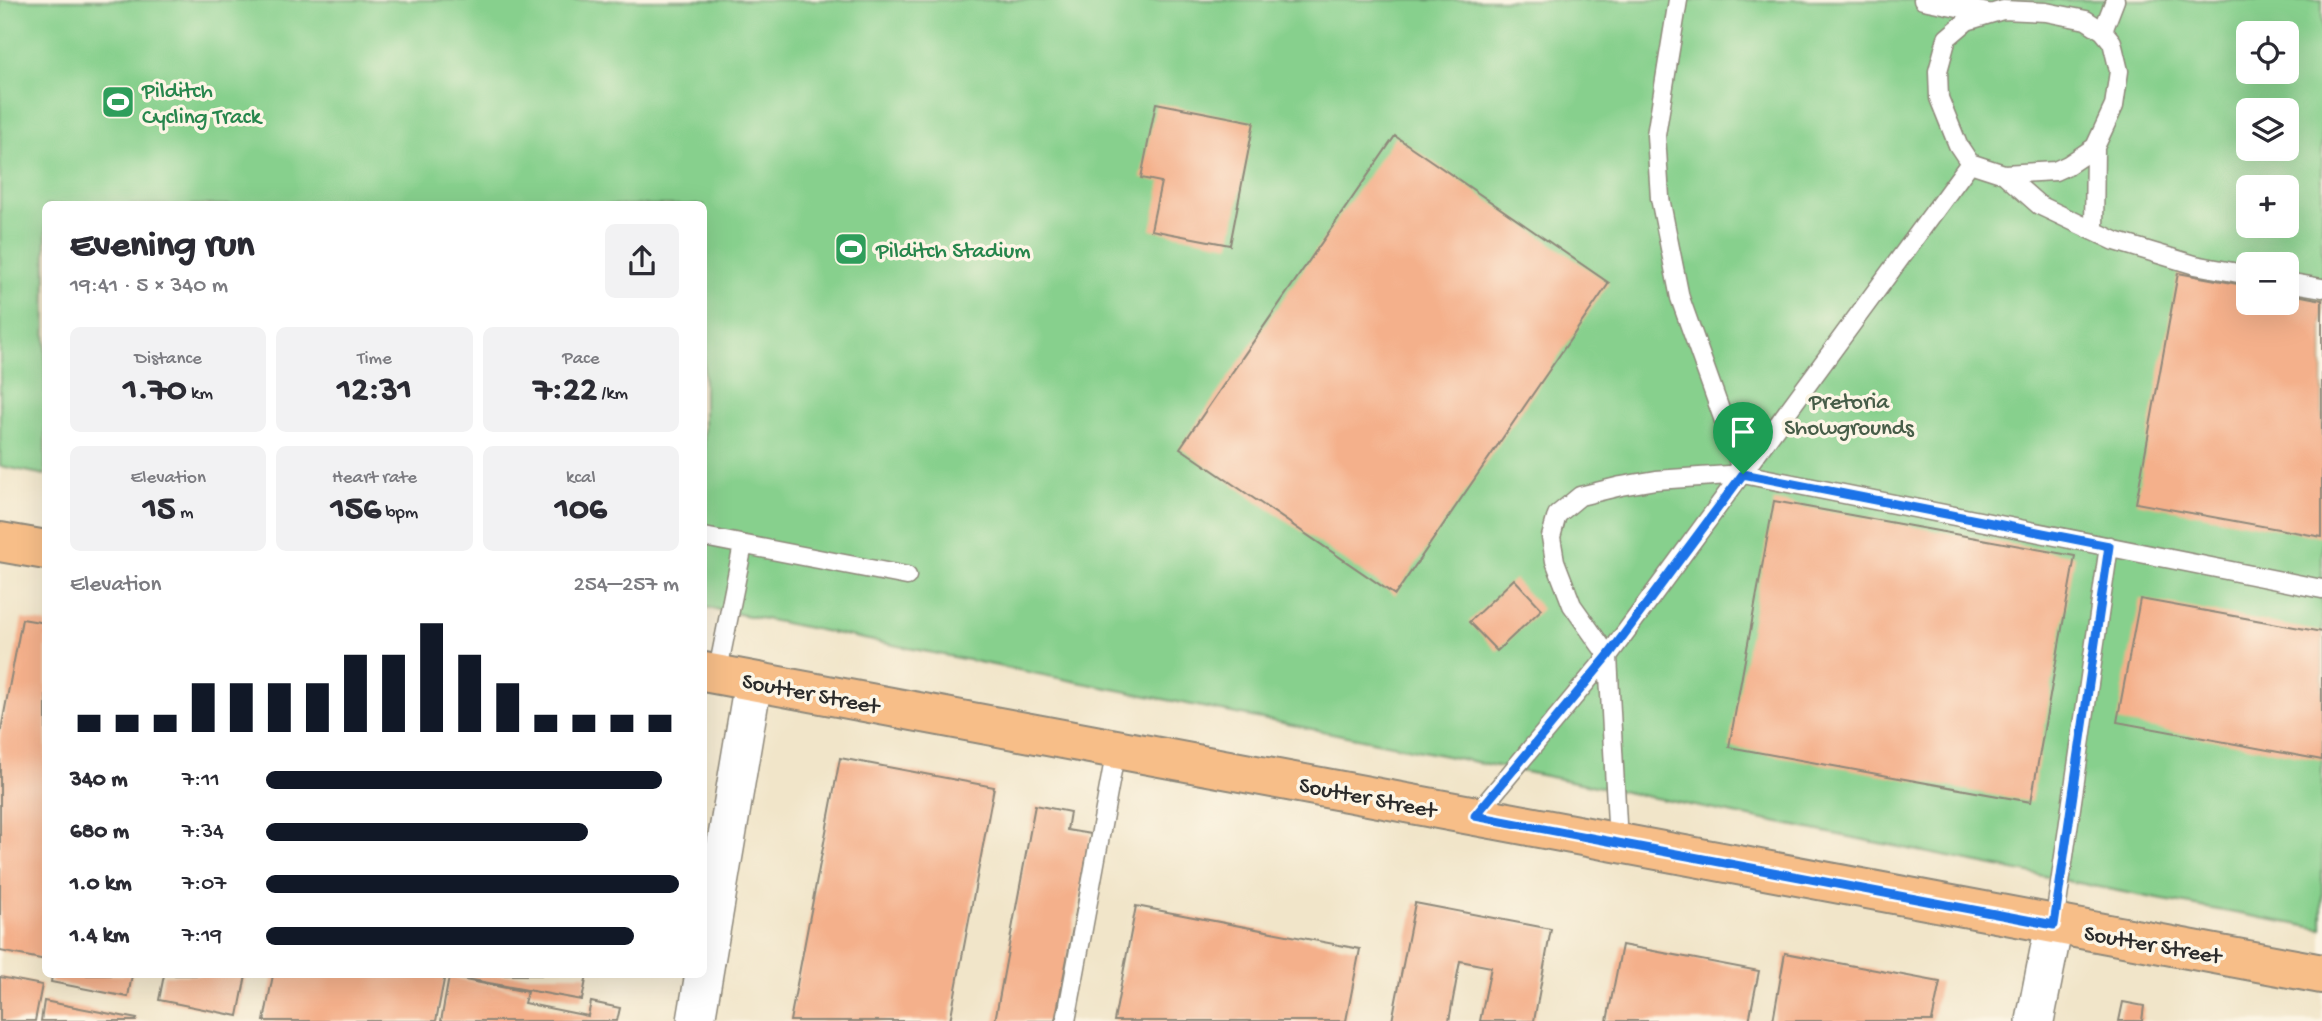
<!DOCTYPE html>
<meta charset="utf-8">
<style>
body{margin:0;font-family:"Gochi Hand",sans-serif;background:#f2f2f3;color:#2b2b33;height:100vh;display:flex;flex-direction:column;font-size:26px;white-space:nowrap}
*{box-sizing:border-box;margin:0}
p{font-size:23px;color:#7c7c81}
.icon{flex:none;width:38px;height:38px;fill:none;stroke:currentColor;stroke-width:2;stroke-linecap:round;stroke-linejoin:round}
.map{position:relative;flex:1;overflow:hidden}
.side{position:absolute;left:42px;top:201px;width:665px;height:777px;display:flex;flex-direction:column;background:#fff;border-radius:10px;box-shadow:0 7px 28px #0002}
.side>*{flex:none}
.fabs{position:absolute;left:2236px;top:21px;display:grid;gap:14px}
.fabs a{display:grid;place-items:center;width:63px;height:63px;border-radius:10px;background:#fff;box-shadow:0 7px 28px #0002;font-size:35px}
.pin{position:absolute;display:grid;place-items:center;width:60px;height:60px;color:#fff;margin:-72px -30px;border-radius:50% 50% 50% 0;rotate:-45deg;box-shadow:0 0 7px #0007}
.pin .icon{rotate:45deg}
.round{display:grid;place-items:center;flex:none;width:74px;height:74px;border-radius:10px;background:#f2f2f3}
.summary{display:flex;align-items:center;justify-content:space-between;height:119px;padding:0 28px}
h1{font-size:38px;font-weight:800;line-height:52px}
.figures{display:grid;grid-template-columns:repeat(3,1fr);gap:10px;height:119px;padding:7px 28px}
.figures div{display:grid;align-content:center;border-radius:10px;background:#f2f2f3;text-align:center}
.figures b{font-size:35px;font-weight:800}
.figures small{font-size:19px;font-weight:400}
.figures p{font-size:19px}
.chart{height:196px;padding:14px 28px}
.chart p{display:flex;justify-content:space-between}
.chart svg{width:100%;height:126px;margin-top:7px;stroke:#111827;stroke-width:6}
ul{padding:0 28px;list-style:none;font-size:23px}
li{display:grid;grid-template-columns:112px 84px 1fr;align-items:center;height:52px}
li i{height:18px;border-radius:9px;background:#111827}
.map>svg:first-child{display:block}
</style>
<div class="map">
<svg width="2322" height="1021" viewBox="0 0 2322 1021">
<rect width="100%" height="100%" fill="#fcf5e5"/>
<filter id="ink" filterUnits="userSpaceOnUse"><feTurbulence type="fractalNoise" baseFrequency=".0143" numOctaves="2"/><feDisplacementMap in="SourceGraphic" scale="14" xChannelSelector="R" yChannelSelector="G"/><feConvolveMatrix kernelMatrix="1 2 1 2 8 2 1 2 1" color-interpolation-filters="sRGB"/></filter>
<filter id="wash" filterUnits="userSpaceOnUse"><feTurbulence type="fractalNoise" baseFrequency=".00686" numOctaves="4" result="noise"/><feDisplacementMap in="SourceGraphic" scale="28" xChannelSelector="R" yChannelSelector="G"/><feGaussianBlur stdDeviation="1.57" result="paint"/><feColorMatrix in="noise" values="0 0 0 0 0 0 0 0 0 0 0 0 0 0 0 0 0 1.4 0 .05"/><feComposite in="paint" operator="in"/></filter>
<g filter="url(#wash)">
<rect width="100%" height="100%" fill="#f1e5c9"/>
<path fill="#87d08d" stroke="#597e5c" stroke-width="2" fill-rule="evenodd" d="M0,0H2322V929L2163,900L704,607V205H46L45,475L0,466ZM2249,33H2287V72H2249ZM2249,110H2287V149H2249ZM2249,187H2287V226H2249ZM2249,264H2287V303H2249Z"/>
<g id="blocks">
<path fill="#f4b08b" d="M1156,103L1254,122L1230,245L1151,230L1161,182L1141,178Z
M1395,136L1609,283L1395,595L1180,448Z
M2178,273L2249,286V303H2287V293L2322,300V537L2136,503Z
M1774,501L2075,556L2031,802L1729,747Z
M1514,579L1542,609L1497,651L1469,622Z
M2140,599L2322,632V760L2117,722Z
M22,619L46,623V960L0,951V735Z
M840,758L994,787L950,1021H790Z
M1035,805L1070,812L1067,830L1091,834L1055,1021H995Z
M1415,903L1551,929L1534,1021H1480L1491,967L1460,961L1449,1021H1392Z
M1136,906L1360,949L1346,1021H1114Z
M1622,945L1759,971L1749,1021H1607Z
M1785,953L1940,982L1932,1021H1773Z
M52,975H132L128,997L51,982Z
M164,975H246L238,1016L159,1000Z
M273,975H445L436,1021H264Z
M468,975H587L582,1000L467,979Z
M0,977L42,985L35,1021H0Z
M449,977L527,992L524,1003L588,1016L591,1002L620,1008L617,1021H441Z
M44,1001L137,1019L136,1021H41Z
M2123,1002L2144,1006L2142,1021H2119Z"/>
</g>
</g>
<g filter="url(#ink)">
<use href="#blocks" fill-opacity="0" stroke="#8e887a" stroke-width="2"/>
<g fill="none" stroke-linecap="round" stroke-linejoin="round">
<defs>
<path id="lane" d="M1678,0L1656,135L1660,198L1680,298L1743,474
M1923,0L1988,13
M2003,10L2046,12L2086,20L2103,31L2112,42L2119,71L2114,106L2095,147L2068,165L2055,171L2004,174L1970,163L1958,145L1939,98L1938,71L1947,38L1967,21Z
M2103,31L2115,0
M2004,174L2039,205L2115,241L2195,265L2249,275
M2094,231L2095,147
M2287,282L2322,288
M704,537L907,576
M717,675L743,545
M1475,816L1608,656L1572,605L1555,561L1551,537L1557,515L1580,496L1621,486L1656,480L1743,474L2322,589
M1618,842L1608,656L1970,163
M2054,925L2109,546
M1066,1021L1116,749"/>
<path id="street" d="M696,1021L753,682
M2035,1021L2054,925"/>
<path id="primary" d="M0,542L46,550
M704,672L2322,974"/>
</defs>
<use href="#lane" stroke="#8e887a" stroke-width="21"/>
<use href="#street" stroke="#8e887a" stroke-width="40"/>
<use href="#primary" stroke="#8e887a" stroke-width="42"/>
<use href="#lane" stroke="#fff" stroke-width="18"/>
<use href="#street" stroke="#fff" stroke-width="37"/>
<use href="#primary" stroke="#f7be88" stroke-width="38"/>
</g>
</g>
<g fill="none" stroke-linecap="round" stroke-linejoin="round" filter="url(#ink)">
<defs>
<path id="route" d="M1743,474L2109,546L2054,925L1475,816L1608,656Z"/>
</defs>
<use href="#route" stroke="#fff" stroke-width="14"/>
<use href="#route" stroke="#1a73e8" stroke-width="9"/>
</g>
<defs>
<symbol id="stadium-square" viewBox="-11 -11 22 22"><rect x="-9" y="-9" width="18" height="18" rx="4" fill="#2e9e5b" stroke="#fcf5e5"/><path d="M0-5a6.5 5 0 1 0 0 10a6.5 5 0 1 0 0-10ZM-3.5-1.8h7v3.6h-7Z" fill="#fff"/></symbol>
</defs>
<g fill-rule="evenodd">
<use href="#stadium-square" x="99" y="83" width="38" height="38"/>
<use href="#stadium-square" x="832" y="230" width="38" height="38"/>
</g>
<g text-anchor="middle" stroke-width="7" stroke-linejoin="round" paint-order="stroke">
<g font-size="23" fill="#27864d" stroke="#fcf5e5" text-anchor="start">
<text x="142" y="97">Pilditch<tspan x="142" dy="26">Cycling Track</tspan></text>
<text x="876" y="257">Pilditch Stadium</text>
</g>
<g font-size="23" fill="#475d48" stroke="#fcf5e5">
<text x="1849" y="408">Pretoria<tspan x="1849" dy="26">Showgrounds</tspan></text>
</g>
<g font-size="23" fill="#2b2b2b" stroke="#fcf5e5">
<text transform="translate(811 692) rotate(11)" y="8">Soutter Street</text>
<text transform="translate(1368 796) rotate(11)" y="8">Soutter Street</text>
<text transform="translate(2153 943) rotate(10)" y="8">Soutter Street</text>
</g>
</g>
</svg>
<div class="fabs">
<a><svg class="icon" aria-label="locate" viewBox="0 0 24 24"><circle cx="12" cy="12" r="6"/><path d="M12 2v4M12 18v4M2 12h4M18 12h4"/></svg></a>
<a><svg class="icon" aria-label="layers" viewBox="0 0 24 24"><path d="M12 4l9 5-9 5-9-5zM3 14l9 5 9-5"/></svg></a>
<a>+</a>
<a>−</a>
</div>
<div class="pin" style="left:1743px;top:474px;background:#1e9e55"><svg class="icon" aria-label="arrive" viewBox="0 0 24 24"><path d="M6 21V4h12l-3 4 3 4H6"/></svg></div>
<section class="side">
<div class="summary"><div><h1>Evening run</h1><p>19:41 · 5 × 340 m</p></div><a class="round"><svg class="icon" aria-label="share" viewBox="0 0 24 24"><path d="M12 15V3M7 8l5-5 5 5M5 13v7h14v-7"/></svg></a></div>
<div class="figures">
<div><p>Distance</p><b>1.70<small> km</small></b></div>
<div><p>Time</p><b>12:31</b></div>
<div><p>Pace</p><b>7:22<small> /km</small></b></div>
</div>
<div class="figures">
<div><p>Elevation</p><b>15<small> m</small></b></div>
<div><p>Heart rate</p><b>156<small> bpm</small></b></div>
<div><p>kcal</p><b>106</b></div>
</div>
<div class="chart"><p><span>Elevation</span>254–257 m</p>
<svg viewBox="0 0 160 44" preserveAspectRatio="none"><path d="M5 44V38M15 44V38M25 44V38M35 44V27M45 44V27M55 44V27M65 44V27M75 44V17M85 44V17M95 44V6M105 44V17M115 44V27M125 44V38M135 44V38M145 44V38M155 44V38"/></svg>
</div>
<ul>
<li><b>340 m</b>7:11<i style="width:96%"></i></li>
<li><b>680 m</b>7:34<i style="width:78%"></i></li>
<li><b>1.0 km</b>7:07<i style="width:100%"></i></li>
<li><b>1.4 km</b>7:19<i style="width:89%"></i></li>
</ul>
</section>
</div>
